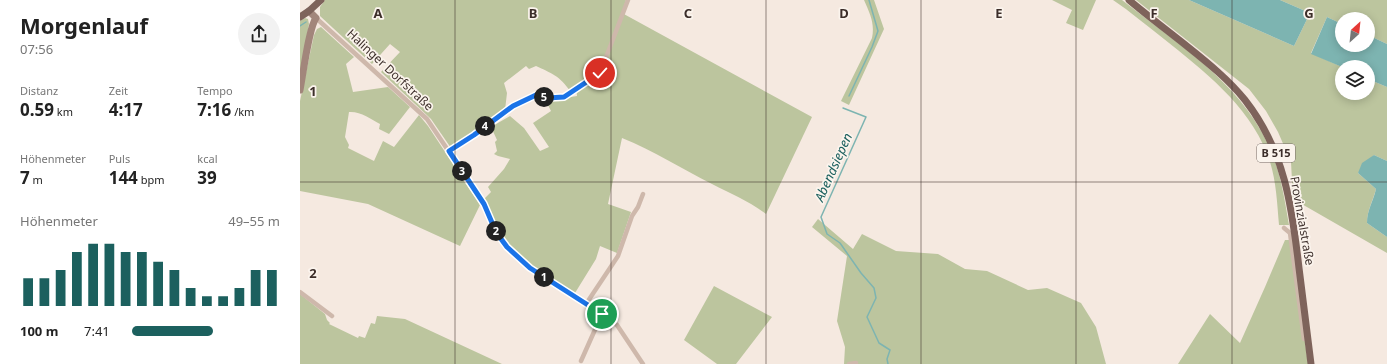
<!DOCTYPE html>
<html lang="de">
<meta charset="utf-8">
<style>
body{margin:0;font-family:"Noto Sans",sans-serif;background:#f2f2f2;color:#222;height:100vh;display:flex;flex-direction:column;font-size:15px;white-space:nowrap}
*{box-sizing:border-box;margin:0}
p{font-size:13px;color:#767676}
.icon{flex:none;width:22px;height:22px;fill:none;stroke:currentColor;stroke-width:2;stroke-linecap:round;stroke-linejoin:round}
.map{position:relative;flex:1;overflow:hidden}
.panel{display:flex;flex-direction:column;background:#fff;width:300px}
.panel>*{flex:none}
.needle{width:26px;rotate:27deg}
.fabs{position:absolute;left:1035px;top:12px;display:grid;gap:8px}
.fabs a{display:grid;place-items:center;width:40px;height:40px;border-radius:50%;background:#fff;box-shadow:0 2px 10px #0003;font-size:20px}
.pin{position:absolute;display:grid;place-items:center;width:34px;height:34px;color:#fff;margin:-17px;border:2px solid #fff;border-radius:50%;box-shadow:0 1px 4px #0007}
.km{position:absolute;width:20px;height:20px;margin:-10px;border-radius:50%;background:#222;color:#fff;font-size:11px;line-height:20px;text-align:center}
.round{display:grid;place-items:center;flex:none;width:42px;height:42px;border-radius:21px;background:#f2f2f2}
.overview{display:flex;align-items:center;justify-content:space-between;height:68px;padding:0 20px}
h1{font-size:22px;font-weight:700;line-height:30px}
.stats{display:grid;grid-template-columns:repeat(3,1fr);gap:6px;height:68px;padding:4px 20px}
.stats div{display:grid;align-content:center}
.stats b{font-size:17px;font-weight:700}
.stats small{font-size:11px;font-weight:400}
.stats p{font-size:11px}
.chart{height:112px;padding:8px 20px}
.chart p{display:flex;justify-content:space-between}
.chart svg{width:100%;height:72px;margin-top:4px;stroke:#1c605e;stroke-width:6}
ul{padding:0 20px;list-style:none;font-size:13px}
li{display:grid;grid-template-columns:64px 48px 1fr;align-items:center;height:30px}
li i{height:10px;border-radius:5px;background:#1c605e}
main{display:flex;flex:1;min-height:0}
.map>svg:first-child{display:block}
</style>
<main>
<section class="panel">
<div class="overview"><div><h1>Morgenlauf</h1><p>07:56</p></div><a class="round"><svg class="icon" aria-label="share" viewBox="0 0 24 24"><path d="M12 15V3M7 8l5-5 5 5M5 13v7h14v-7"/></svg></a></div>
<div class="stats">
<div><p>Distanz</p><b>0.59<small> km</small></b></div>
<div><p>Zeit</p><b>4:17</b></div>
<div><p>Tempo</p><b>7:16<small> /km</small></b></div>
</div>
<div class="stats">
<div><p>Höhenmeter</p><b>7<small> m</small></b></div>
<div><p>Puls</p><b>144<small> bpm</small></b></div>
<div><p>kcal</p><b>39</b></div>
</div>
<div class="chart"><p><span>Höhenmeter</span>49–55 m</p>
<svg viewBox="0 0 160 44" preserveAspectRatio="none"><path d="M5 44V27M15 44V27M25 44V22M35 44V11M45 44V6M55 44V6M65 44V11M75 44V11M85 44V17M95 44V22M105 44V33M115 44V38M125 44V38M135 44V33M145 44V22M155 44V22"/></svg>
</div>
<ul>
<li><b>100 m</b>7:41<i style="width:55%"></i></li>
</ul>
</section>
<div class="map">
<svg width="1087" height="364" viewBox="0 0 1087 364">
<rect width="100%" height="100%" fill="#f5e9e0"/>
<path fill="#bcc59e" d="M25,0H326L322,13L512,117L466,214C449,201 431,194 412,184C382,169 354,151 322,138L308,204L331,212L317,253L300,246L296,259L275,293C250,277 220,263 204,238C196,226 190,212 184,199L191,192L188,187L204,169L210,159L198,156L194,154L197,151L195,142L197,140L191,127L210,116L224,128L240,151L249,147L233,123L251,111L246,101L277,96L276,87L270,91C260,76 251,73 236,66L229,69L226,66L204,83L207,93L205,110L151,148L131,119L81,72L100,52L90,44L72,64L20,16V7Z
M564,0H574L584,29L549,105L541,101L572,38C575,23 570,14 564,0Z
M752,0H796L783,30L766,23L772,10Z
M813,0H822C875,42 937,80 967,142C980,168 984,196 989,225H979C977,201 976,176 967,153C947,104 904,71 864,39C847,26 831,12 813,0Z
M836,0H889L994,46L1010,13L980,0H1087V44L1068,35V19H1042V24L1027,17L1011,53L1042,67V93H1068V79L1087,87V161L1074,155L1058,173L1076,189C1073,201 1067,210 1067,223L1087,237V253L993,199L991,162L978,132L966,111L949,89Z
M5,18L8,19L9,24L0,75V21Z
M21,27L54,57L46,64L53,92L88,87L110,107L89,134L79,129L80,124C71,119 60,111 49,112L45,137L49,145L48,148L74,161L83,141L94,147L119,115L128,126L180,205L160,246L68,204L0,191V101L14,35L17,29Z
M518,219L553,249L562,234L596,251L638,254L665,269L687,271L728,290L747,288L781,303L796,327L806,364H544L545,347L537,321L547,256L512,227Z
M985,240H991L1008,364H878L910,314L940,343L965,287Z
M414,286L472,317L436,364H417L384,340Z
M0,294L25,314L27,320L30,323L29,324L58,338L59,336L65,338L71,323L75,324L77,316L105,319L202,364H0Z"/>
<path fill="#7db4b1" d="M889,0H980L1010,13L994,46Z
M1027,17L1042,24V45H1068V35L1087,44V87L1068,79V67H1042L1011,54Z
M1074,155L1087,161V237L1067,223C1067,210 1073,202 1076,189L1058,173L1062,163Z"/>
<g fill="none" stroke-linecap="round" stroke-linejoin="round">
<path stroke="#7db4b1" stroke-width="1.5" d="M0,26L6,22
M549,96L572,47L578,31L569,0
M543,108L566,117L521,217L527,234L540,243L561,273L574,288L576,298L567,317L579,343L590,350L587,359L588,364"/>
<path stroke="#ceb8ab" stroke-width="4.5" d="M16,18L127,119L184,204L196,232L207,247L217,258L230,268L317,325L343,364
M149,151L174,135L213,106L236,95L247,98L264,97L300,73L328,0
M984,228L990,233L1004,339
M0,292L32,316
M286,304L318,256L332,216L338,207L343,194
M281,361L302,314
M549,364L556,363"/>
<path stroke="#a2867b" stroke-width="7" d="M0,90C3,75 9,27 16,18L9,11"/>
<path stroke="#7e635b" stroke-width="7" d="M829,0C848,16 868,31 888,47C908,63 929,80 945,100C985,151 992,207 999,268C1003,300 1007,332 1011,364
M0,17L9,11L21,0"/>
</g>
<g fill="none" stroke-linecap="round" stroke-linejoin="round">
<defs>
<path id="route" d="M300,73L264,97L247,98L236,95L213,106L174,135L149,151L184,204L196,232L207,247L230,268L302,314"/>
</defs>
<use href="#route" stroke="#fff" stroke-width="8"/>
<use href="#route" stroke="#1a73e8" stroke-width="5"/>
</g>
<path fill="none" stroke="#3c2e2a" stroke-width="1" stroke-opacity="0.55" d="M155,0V364M311,0V364M466,0V364M621,0V364M776,0V364M932,0V364M0,182H1087"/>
<g text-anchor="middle" stroke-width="3.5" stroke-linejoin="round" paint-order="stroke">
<rect fill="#fbf4ed" stroke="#756964" stroke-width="1" x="957" y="144" width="38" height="18" rx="3"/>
<g font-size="11" font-weight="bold" fill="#3c2e2a">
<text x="976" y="157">B 515</text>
</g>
<g font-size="12" fill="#3c2e2a" stroke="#fbf4ed">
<text transform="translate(90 70) rotate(43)" y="4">Halinger Dorfstraße</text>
<text transform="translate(1002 221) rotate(80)" y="4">Provinzialstraße</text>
</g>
<g font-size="13" font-style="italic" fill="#1c605e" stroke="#fbf4ed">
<text transform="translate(533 167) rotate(-66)" y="5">Abendsiepen</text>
</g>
</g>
<g font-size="13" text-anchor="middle" font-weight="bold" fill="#3c2e2a" stroke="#fbf4ed" stroke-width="3.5" stroke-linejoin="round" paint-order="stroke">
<text x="78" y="18">A</text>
<text x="233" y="18">B</text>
<text x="388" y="18">C</text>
<text x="544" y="18">D</text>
<text x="699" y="18">E</text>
<text x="854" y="18">F</text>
<text x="1009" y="18">G</text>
<text x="13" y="96">1</text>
<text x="13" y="278">2</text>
</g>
</svg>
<div class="fabs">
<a><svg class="needle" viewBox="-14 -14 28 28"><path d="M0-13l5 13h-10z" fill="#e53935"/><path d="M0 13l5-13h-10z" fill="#767676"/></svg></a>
<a><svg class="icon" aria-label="layers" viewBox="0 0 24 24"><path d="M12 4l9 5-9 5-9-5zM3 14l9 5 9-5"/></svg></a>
</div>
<div class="pin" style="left:302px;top:314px;background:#1e9e55"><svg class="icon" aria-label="arrive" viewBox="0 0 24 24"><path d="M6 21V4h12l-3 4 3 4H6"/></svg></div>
<div class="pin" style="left:300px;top:73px;background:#d93025"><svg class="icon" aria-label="check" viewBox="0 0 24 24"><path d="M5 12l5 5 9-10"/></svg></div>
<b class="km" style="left:244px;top:277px">1</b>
<b class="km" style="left:196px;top:231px">2</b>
<b class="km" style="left:162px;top:171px">3</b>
<b class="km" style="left:185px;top:126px">4</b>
<b class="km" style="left:244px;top:97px">5</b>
</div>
</main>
